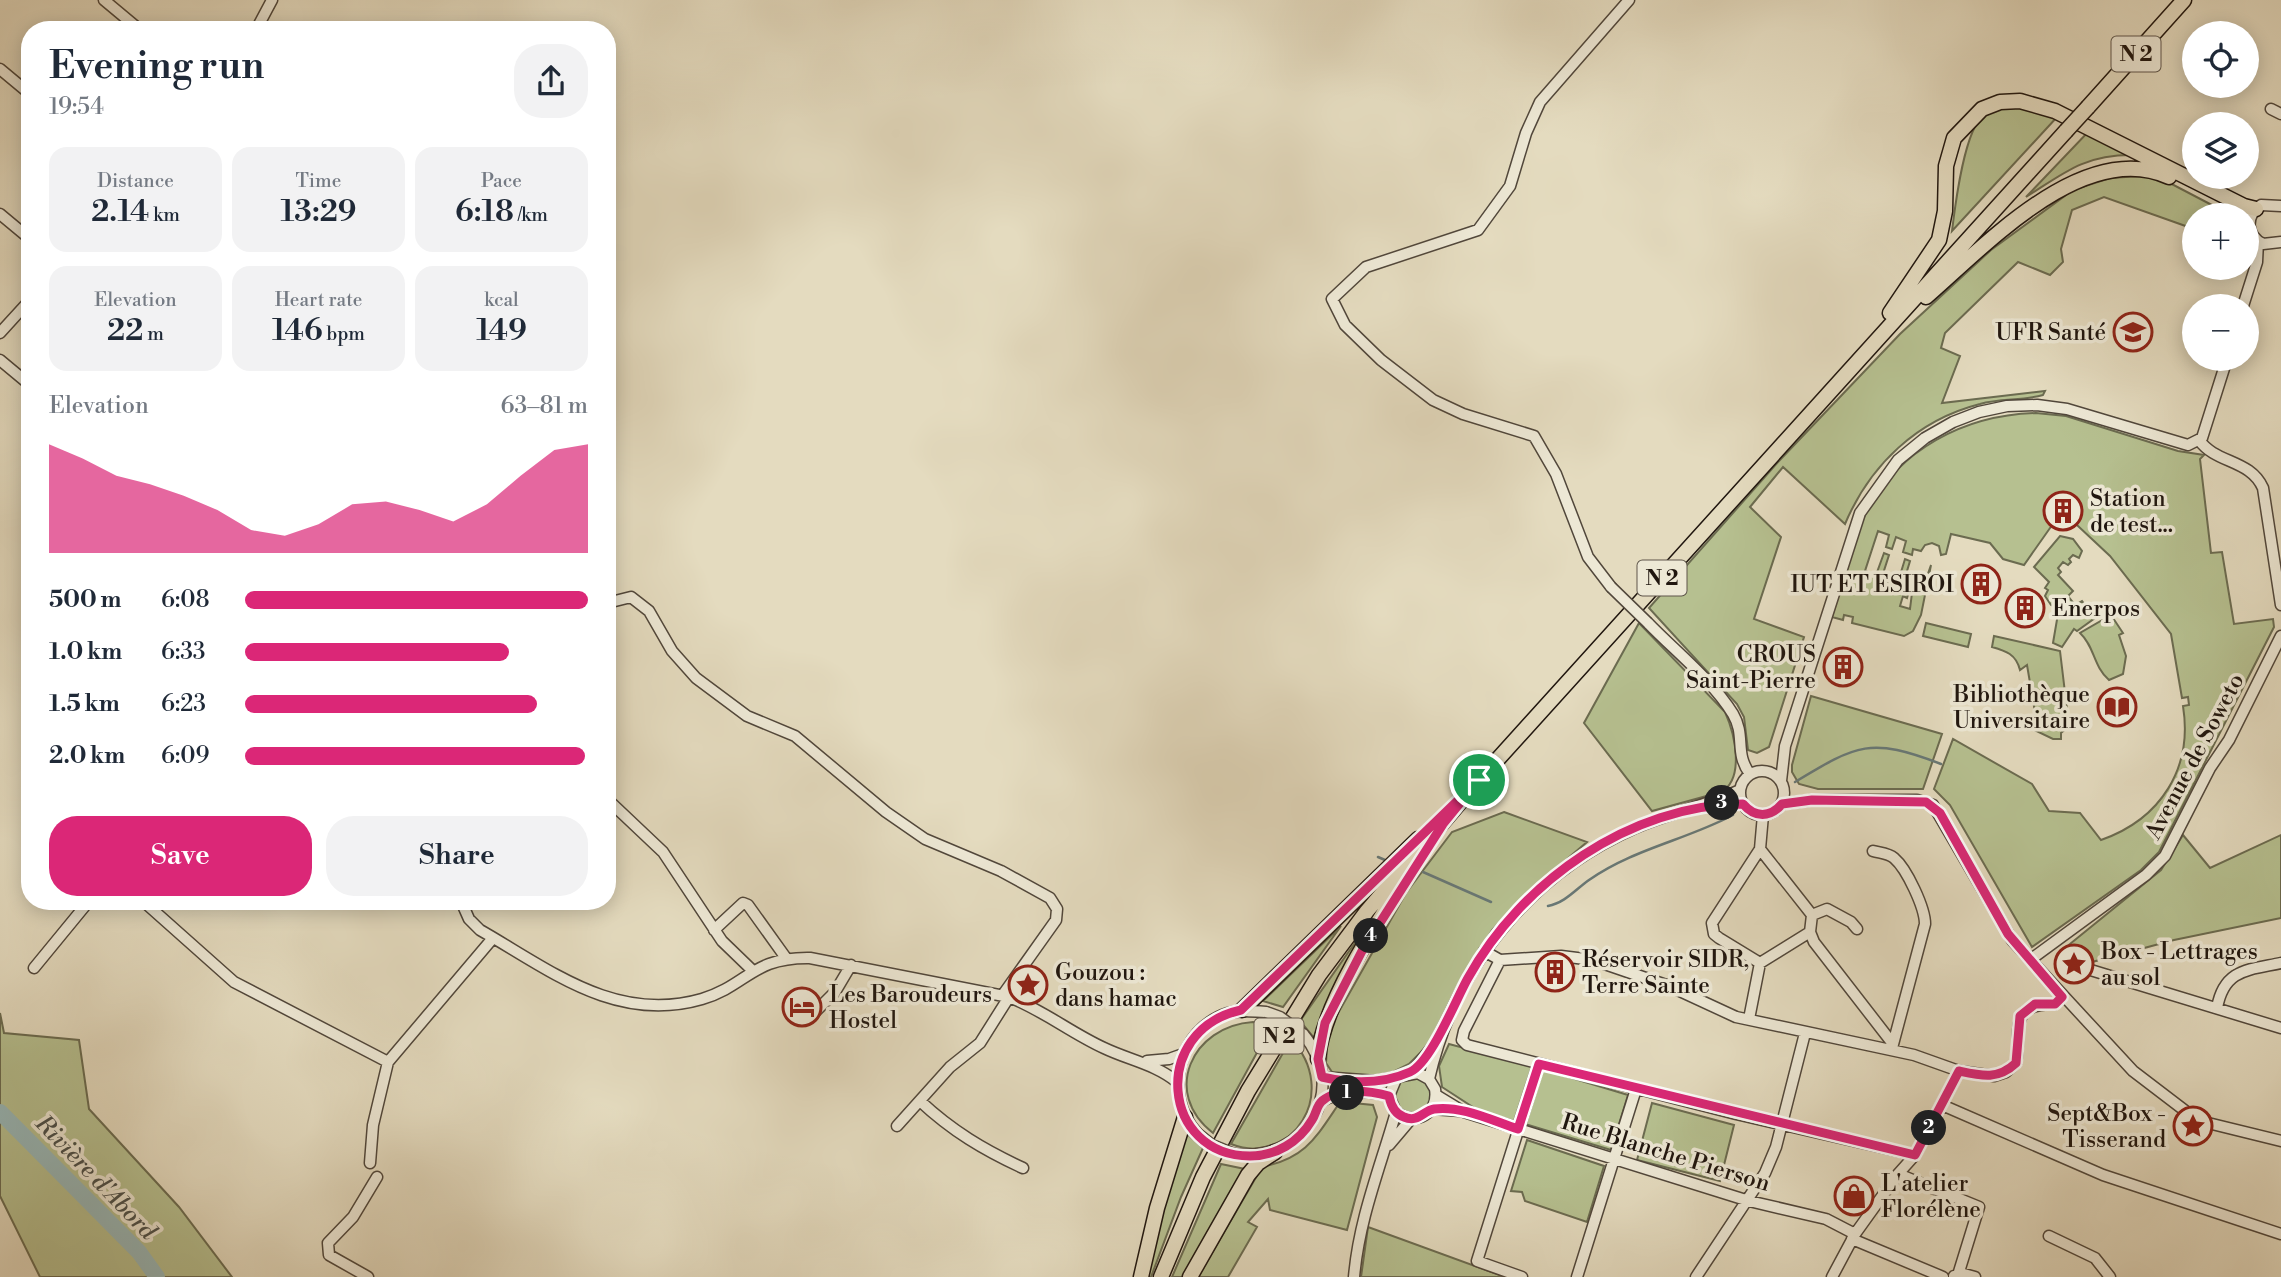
<!DOCTYPE html>
<meta charset="utf-8">
<style>
body{margin:0;font-family:"Libre Bodoni",serif;background:#f2f2f3;color:#1f2937;height:100vh;display:flex;flex-direction:column;font-size:26px;white-space:nowrap}
*{box-sizing:border-box;margin:0}
p{font-size:23px;color:#747a83}
.icon{flex:none;width:38px;height:38px;fill:none;stroke:currentColor;stroke-width:2;stroke-linecap:round;stroke-linejoin:round}
.map{position:relative;flex:1;overflow:hidden}
.details{position:absolute;left:21px;top:21px;width:595px;height:889px;display:flex;flex-direction:column;background:#fff;border-radius:28px;box-shadow:0 4px 18px #0003}
.details>*{flex:none}
.controls{position:absolute;left:2182px;top:21px;display:grid;gap:14px}
.controls a{display:grid;place-items:center;width:77px;height:77px;border-radius:50%;background:#fff;box-shadow:0 4px 18px #0003;font-size:35px}
.pin{position:absolute;display:grid;place-items:center;width:60px;height:60px;color:#fff;margin:-30px;border:4px solid #fff;border-radius:50%;box-shadow:0 2px 7px #0007}
.km{position:absolute;width:35px;height:35px;margin:-18px;border-radius:50%;background:#222;color:#fff;font-size:19px;line-height:35px;text-align:center}
.round{display:grid;place-items:center;flex:none;width:74px;height:74px;border-radius:28px;background:#f2f2f3}
.headline{display:flex;align-items:center;justify-content:space-between;height:119px;padding:0 28px}
h1{font-size:38px;font-weight:600;line-height:52px}
.metrics{display:grid;grid-template-columns:repeat(3,1fr);gap:10px;height:119px;padding:7px 28px}
.metrics div{display:grid;align-content:center;border-radius:18px;background:#f2f2f3;text-align:center}
.metrics b{font-size:30px;font-weight:600}
.metrics small{font-size:19px;font-weight:400}
.metrics p{font-size:19px}
.chart{height:196px;padding:14px 28px}
.chart p{display:flex;justify-content:space-between}
.chart svg{width:100%;height:126px;margin-top:7px;fill:#db2777;opacity:.7}
.cta{display:flex;gap:14px;margin-top:auto;padding:14px 28px}
.cta a{flex:1;height:80px;border-radius:28px;background:#db2777;color:#fff;font-size:28px;font-weight:600;line-height:80px;text-align:center}
.cta a+a{background:#f2f2f3;color:#1f2937}
ul{padding:0 28px;list-style:none;font-size:23px}
li{display:grid;grid-template-columns:112px 84px 1fr;align-items:center;height:52px}
li i{height:18px;border-radius:9px;background:#db2777}
.map>svg:first-child{display:block}
</style>
<div class="map">
<svg width="2281" height="1277" viewBox="0 0 2281 1277">
<rect width="100%" height="100%" fill="#e4dbbf"/>
<filter id="stains"><feTurbulence type="fractalNoise" baseFrequency=".00286" numOctaves="4"/><feColorMatrix values="0 0 0 0 .2 0 0 0 0 .09 0 0 0 0 .02 0 0 0 .5 -.17"/></filter>
<radialGradient id="worn" r=".72"><stop offset=".6" stop-color="#630" stop-opacity="0"/><stop offset="1" stop-color="#630" stop-opacity=".3"/></radialGradient>
<path fill="#b6c090" stroke="#6b6b50" stroke-width="2" d="M2009,103L2058,116L1952,231C1955,207 1964,129 1984,115C1991,110 2001,107 2009,103Z
M2089,131L2131,155C2084,155 2064,173 2026,197Z
M2141,176L2166,181L2231,215H2194V229L2104,197L2072,210L2061,249L2063,262L2050,275L2018,262L1945,333L1941,348L1960,356L1942,403L2045,391L2043,395C2023,401 2000,398 1980,404C1917,420 1870,465 1845,524L1783,467L1750,507L1781,537L1754,619L1804,637L1769,747L1757,753L1748,750L1744,717L1737,704L1649,608L1778,462L1900,334L1991,250L2073,190L2110,178Z
M2036,413L2066,416L2178,451L2204,455L2200,459L2211,553L2222,552L2234,624L2273,619L2274,627L2159,852L2141,870L2032,947L1950,805L1934,789L1953,739L2032,784L2049,811L2080,813L2101,840C2161,819 2193,768 2183,706L2189,705L2188,697L2182,698L2171,634L2110,556L2062,511L2024,565L2003,559L1990,543L1951,534L1946,554L1941,555L1939,546L1932,543L1925,545L1921,551L1913,549L1912,555L1903,552L1906,541L1896,537L1892,549L1886,547L1889,535L1878,531L1865,571L1876,575L1884,553L1889,555L1881,580L1892,584L1893,580L1898,582L1905,559L1910,561L1904,581L1911,584L1907,598L1903,596L1900,606L1910,609L1913,585L1923,588L1931,565L1921,615L1913,631L1904,636L1852,623L1853,617L1844,615L1843,620L1832,617C1842,583 1850,546 1865,515C1898,449 1965,415 2036,413Z
M2060,536L2073,539L2082,551L2079,558L2073,555L2069,559L2071,562L2068,565L2063,562L2058,568L2061,572L2058,575L2073,591L2068,596L2075,605L2082,601L2095,618L2077,631L2074,629L2062,647L2053,643L2059,608L2051,605L2045,596L2048,590L2045,588L2049,582L2034,567Z
M2111,615L2123,633L2119,635L2126,656L2123,674L2109,680C2093,666 2095,647 2080,633Z
M1639,623L1725,712C1735,734 1745,779 1721,792L1652,811L1584,723Z
M1926,623L1971,634L1968,647L1923,636Z
M1994,636L2060,651L2069,726L2061,733V739H2053L2030,728L2037,724L2027,665L2020,670C2016,654 2006,651 1992,647Z
M1811,696L1942,734L1923,789H1818L1799,784L1792,772V765Z
M1504,812L1587,842L1526,894L1492,930L1457,987L1428,1045L1409,1064L1389,1074L1378,1075H1339L1332,1072L1326,1063L1328,1031L1406,893L1452,832Z
M2183,835L2210,868L2281,835V918L2174,940L2092,962L2081,947L2065,948L2161,870Z
M1378,910L1323,1011L1314,1038L1300,1021Z
M1341,926L1283,1007L1263,1001Z
M0,1013L4,1033L79,1040L89,1109L179,1207L232,1277H40L0,1196Z
M1253,1022L1271,1027L1213,1133C1161,1093 1192,1026 1253,1022Z
M1291,1039C1341,1092 1292,1168 1231,1144Z
M1449,1044L1532,1066L1514,1121L1479,1111L1442,1087L1439,1066Z
M1542,1069L1628,1095L1611,1150L1525,1124Z
M1395 1095a18 18 0 1 1 36 0a18 18 0 1 1-36 0Z
M1353,1103L1373,1105L1377,1117L1347,1230L1270,1210L1268,1199L1248,1222L1257,1227L1228,1277H1198L1262,1167C1305,1158 1315,1139 1338,1105Z
M1652,1103L1734,1125L1720,1181L1637,1160Z
M1185,1132L1203,1148L1181,1197L1151,1277H1146L1166,1188Z
M1527,1140L1604,1166L1587,1222L1525,1201L1522,1192L1511,1191Z
M1221,1164L1245,1169L1184,1277H1172Z
M1368,1227L1505,1277H1361Z"/>
<g fill="none" stroke-linecap="round" stroke-linejoin="round">
<path stroke="#687876" stroke-width="2.5" d="M1795,782C1858,744 1870,737 1941,764
M1378,857L1385,860
M1423,872L1491,902
M1548,906C1565,903 1576,889 1589,880C1633,849 1686,840 1733,815"/>
<path stroke="#98b9ba" stroke-width="16" d="M0,1112L139,1252L157,1277"/>
<defs>
<path id="minor" d="M104,0L140,30
M256,30L272,0
M0,69L30,94
M2271,109L2281,114
M2281,206L2261,205C2245,216 2246,235 2263,244L2281,242
M0,214L30,239
M2243,306L2257,262L2258,241
M0,333L30,300
M0,360L30,385
M2199,440C2216,464 2250,459 2263,488L2281,605
M1611,587L1588,557L1556,474L1534,436L1463,414L1433,400L1381,360L1345,325L1332,299L1366,267L1478,230L1510,186L1526,133L1540,102L1629,0
M607,603L631,597L649,611L672,651L696,678L747,716L795,736L886,812L925,839L1001,871L1050,898L1057,909L1056,920L1002,996
M1648,623C1675,651 1712,680 1733,714C1746,736 1734,753 1750,774
M1740 793a22 22 0 1 1 44 0a22 22 0 1 1-44 0Z
M1781,781L1785,746L1860,513L1898,460L1925,438L1953,422L1979,412L2007,406L2037,405L2067,409L2188,445L2202,438L2227,359
M607,799L663,852L722,941L752,970
M1782,804L1812,800H1917L1933,805L2012,940L2133,1071L2188,1113L2208,1123L2281,1141
M1763,815L1760,849L1812,915L1810,932L1814,942L1893,1044
M1873,851C1880,853 1888,853 1894,858C1907,869 1925,908 1925,924L1892,1048
M143,901L234,982L388,1062
M461,901L469,919L480,930C550,970 616,1024 702,999C748,985 752,957 810,958L1009,997C1043,1010 1071,1033 1104,1048C1129,1060 1155,1064 1177,1082
M1812,915L1827,909L1851,922L1857,929
M714,930L743,903L748,905L786,958
M1484,951L1500,960L1561,956L1593,960L1669,986L1736,1017L1914,1055L1959,1071L1994,1076L2006,1072L2016,1063C2022,1029 2007,1004 2055,1004L2062,997
M2062 964a11 11 0 1 1 22 0a11 11 0 1 1-22 0Z
M1500,960L1464,1031L1462,1040L1467,1045L1736,1114L1915,1155
M2030,960L2146,875L2165,856L2210,768L2229,740L2281,636
M1760,963L1810,932
M34,968L89,901
M2084,968L2281,1028
M2217,1008C2224,969 2248,970 2281,963
M809,1018L835,992L851,965
M1749,1019L1760,963L1719,938L1714,934L1712,923L1760,849
M1147,1061L1169,1059L1183,1054
M1412,1072L1437,1041
M1322,1077L1376,1081L1418,1073L1429,1079L1435,1089C1439,1113 1416,1127 1396,1112L1389,1096L1396,1079
M1429,1079C1454,968 1530,874 1635,828C1669,813 1706,806 1740,790
M1436,1095L1464,1112L1749,1201L1826,1219L1855,1234
M920,1101C952,1131 984,1150 1023,1168
M1320,1102C1342,1090 1366,1090 1389,1096
M1942,1105L2103,1175L2281,1234
M1432,1109L1461,1111
M897,1126L950,1067L980,1043L1009,997
M1197,1133C1162,1095 1178,1029 1228,1013C1240,1010 1253,1011 1266,1012
M1389,1145L1411,1119
M1234,1154C1304,1163 1351,1091 1303,1034
M370,1163L373,1125L388,1062L493,938
M1898,1174L1979,1207L1958,1275
M2049,1236L2095,1258L2110,1277
M1852,1239L1943,1277
M1954,1276L1964,1274L1975,1277
M368,1277L329,1255L328,1243L353,1217L377,1177
M1354,1277C1359,1219 1380,1168 1396,1112
M1522,1277L1477,1261L1539,1064
M1577,1277L1636,1089
M1696,1277L1765,1173L1776,1147L1805,1033
M1832,1277L1855,1234L1898,1174L1915,1155L1959,1071"/>
<path id="major" d="M2088,107L2184,0
M1926,297C1985,246 2084,138 2169,177
M1890,313L1939,240L1945,211L1946,166L1954,138L1982,109L2000,102L2020,101L2055,111L2244,206L2256,209
M1242,1010L1418,839
M1318,1059C1322,1004 1380,918 1411,871
M1141,1277L1157,1208L1185,1117
M1161,1277L1203,1177L1248,1091L1319,975L1367,911L1479,780L2066,131
M1190,1277L1248,1175L1258,1163L1275,1152"/>
</defs>
<use href="#minor" stroke="#51473b" stroke-width="13"/>
<use href="#major" stroke="#20160f" stroke-width="17"/>
<use href="#minor" stroke="#ede8d5" stroke-width="10"/>
<use href="#major" stroke="#e4dbbf" stroke-width="14"/>
<defs>
<path id="minor-bridge" d="M1611,587L1648,623
M1266,1012L1280,1017L1303,1034
M1197,1133L1212,1145L1234,1154"/>
<path id="major-bridge" d="M2066,131L2088,107"/>
</defs>
<use href="#minor-bridge" stroke="#51473b" stroke-width="13" stroke-linecap="butt"/>
<use href="#major-bridge" stroke="#20160f" stroke-width="17" stroke-linecap="butt"/>
<use href="#minor-bridge" stroke="#ede8d5" stroke-width="10"/>
<use href="#major-bridge" stroke="#e4dbbf" stroke-width="14"/>
</g>
<g fill="none" stroke-linecap="round" stroke-linejoin="round">
<defs>
<path id="route" d="M1479,780L1443,824L1362,951L1325,1023L1318,1059L1322,1077C1352,1084 1383,1084 1410,1072C1431,1063 1456,999 1468,978C1521,882 1631,804 1743,804C1755,818 1770,818 1782,804L1812,800L1926,802L1940,813L2008,934L2062,997L2055,1004H2035L2020,1016L2016,1063C1998,1080 1982,1076 1959,1071L1915,1155L1539,1064L1518,1129C1493,1121 1461,1105 1434,1109C1423,1111 1418,1123 1404,1117C1395,1114 1391,1106 1389,1096C1370,1091 1338,1087 1322,1101C1317,1105 1316,1114 1312,1120C1299,1142 1276,1156 1250,1156C1162,1156 1149,1031 1241,1010Z"/>
</defs>
<use href="#route" stroke="#fff" stroke-width="14"/>
<use href="#route" stroke="#db2777" stroke-width="9"/>
</g>
<defs>
<symbol id="university-ring" viewBox="-11 -11 22 22"><circle r="9.5" fill="#ede8d5" stroke="#8f2418" stroke-width="1.5"/><path d="M0-5L7-2L0 1L-7-2ZM-4 1L0 2.5L4 1V4Q0 6-4 4Z" fill="#8f2418"/></symbol>
<symbol id="building-ring" viewBox="-11 -11 22 22"><circle r="9.5" fill="#ede8d5" stroke="#8f2418" stroke-width="1.5"/><path d="M-4-6H4V6H1V3H-1V6H-4ZM-2.5-4.3h1.7v1.8h-1.7ZM.8-4.3h1.7v1.8H.8ZM-2.5-1h1.7V.8h-1.7ZM.8-1h1.7V.8H.8Z" fill="#8f2418"/></symbol>
<symbol id="library-ring" viewBox="-11 -11 22 22"><circle r="9.5" fill="#ede8d5" stroke="#8f2418" stroke-width="1.5"/><path d="M-6-4Q-3-5.5-.7-3.5V5Q-3 3-6 4ZM6-4Q3-5.5 .7-3.5V5Q3 3 6 4Z" fill="#8f2418"/></symbol>
<symbol id="sight-ring" viewBox="-11 -11 22 22"><circle r="9.5" fill="#ede8d5" stroke="#8f2418" stroke-width="1.5"/><path d="M0-6L1.8-2.2L6-1.7L2.9 1.2L3.7 5.4L0 3.3L-3.7 5.4L-2.9 1.2L-6-1.7L-1.8-2.2Z" fill="#8f2418"/></symbol>
<symbol id="hotel-ring" viewBox="-11 -11 22 22"><circle r="9.5" fill="#ede8d5" stroke="#8f2418" stroke-width="1.5"/><path d="M-6-4.5h1.5V1H6V5H4.5V3h-9V5H-6ZM-4 0a1.8 1.8 0 1 1 3.6 0ZM.5 0V-2.5h3Q6-2.5 6 0Z" fill="#8f2418"/></symbol>
<symbol id="shop-ring" viewBox="-11 -11 22 22"><circle r="9.5" fill="#ede8d5" stroke="#8f2418" stroke-width="1.5"/><path d="M-5-2.5h2.3a2.7 3.5 0 0 1 5.4 0H5L5.5 6h-11ZM-1.5-2.5h3a1.5 2.3 0 0 0-3 0Z" fill="#8f2418"/></symbol>
</defs>
<g fill-rule="evenodd">
<use href="#university-ring" x="2111" y="310" width="44" height="44"/>
<use href="#building-ring" x="2041" y="489" width="44" height="44"/>
<use href="#building-ring" x="1959" y="562" width="44" height="44"/>
<use href="#building-ring" x="2003" y="586" width="44" height="44"/>
<use href="#building-ring" x="1821" y="645" width="44" height="44"/>
<use href="#library-ring" x="2095" y="685" width="44" height="44"/>
<use href="#sight-ring" x="2052" y="942" width="44" height="44"/>
<use href="#building-ring" x="1533" y="950" width="44" height="44"/>
<use href="#sight-ring" x="1006" y="963" width="44" height="44"/>
<use href="#hotel-ring" x="780" y="985" width="44" height="44"/>
<use href="#sight-ring" x="2171" y="1104" width="44" height="44"/>
<use href="#shop-ring" x="1832" y="1174" width="44" height="44"/>
</g>
<g text-anchor="middle" stroke-width="7" stroke-linejoin="round" paint-order="stroke">
<g fill="#ede8d5" stroke="#5e554a" stroke-width="2">
<rect x="2111.5" y="36.5" width="49" height="35" rx="5"/>
<rect x="1637.5" y="560.5" width="49" height="35" rx="5"/>
<rect x="1254.5" y="1018.5" width="49" height="35" rx="5"/>
</g>
<g font-size="21" font-weight="bold" fill="#20160f">
<text x="2136" y="61">N 2</text>
<text x="1662" y="585">N 2</text>
<text x="1279" y="1043">N 2</text>
</g>
<g font-size="23" fill="#20160f" stroke="#ede8d5" text-anchor="start">
<text x="2106" y="340" text-anchor="end">UFR Santé</text>
<text x="2090" y="506">Station<tspan x="2090" dy="26">de test...</tspan></text>
<text x="1954" y="592" text-anchor="end">IUT ET ESIROI</text>
<text x="2052" y="616">Enerpos</text>
<text x="1816" y="662" text-anchor="end">CROUS<tspan x="1816" dy="26">Saint-Pierre</tspan></text>
<text x="2090" y="702" text-anchor="end">Bibliothèque<tspan x="2090" dy="26">Universitaire</tspan></text>
<text x="2101" y="959">Box - Lettrages<tspan x="2101" dy="26">au sol</tspan></text>
<text x="1582" y="967">Réservoir SIDR,<tspan x="1582" dy="26">Terre Sainte</tspan></text>
<text x="1055" y="980">Gouzou :<tspan x="1055" dy="26">dans hamac</tspan></text>
<text x="829" y="1002">Les Baroudeurs<tspan x="829" dy="26">Hostel</tspan></text>
<text x="2166" y="1121" text-anchor="end">Sept&amp;Box -<tspan x="2166" dy="26">Tisserand</tspan></text>
<text x="1881" y="1191">L'atelier<tspan x="1881" dy="26">Florélène</tspan></text>
</g>
<g font-size="23" fill="#20160f" stroke="#ede8d5">
<text transform="translate(2194 756) rotate(-62)" y="8">Avenue de Soweto</text>
<text transform="translate(1666 1152) rotate(17)" y="8">Rue Blanche Pierson</text>
</g>
<g font-size="24" font-style="italic" fill="#4a4f4b" stroke="#ede8d5">
<text transform="translate(96 1177) rotate(46)" y="8">Rivière d'Abord</text>
</g>
</g>
<rect width="100%" height="100%" filter="url(#stains)"/>
<rect width="100%" height="100%" fill="url(#worn)"/>
</svg>
<div class="controls">
<a><svg class="icon" aria-label="locate" viewBox="0 0 24 24"><circle cx="12" cy="12" r="6"/><path d="M12 2v4M12 18v4M2 12h4M18 12h4"/></svg></a>
<a><svg class="icon" aria-label="layers" viewBox="0 0 24 24"><path d="M12 4l9 5-9 5-9-5zM3 14l9 5 9-5"/></svg></a>
<a>+</a>
<a>−</a>
</div>
<div class="pin" style="left:1479px;top:780px;background:#1e9e55"><svg class="icon" aria-label="arrive" viewBox="0 0 24 24"><path d="M6 21V4h12l-3 4 3 4H6"/></svg></div>
<b class="km" style="left:1347px;top:1093px">1</b>
<b class="km" style="left:1929px;top:1128px">2</b>
<b class="km" style="left:1722px;top:803px">3</b>
<b class="km" style="left:1371px;top:936px">4</b>
<section class="details">
<div class="headline"><div><h1>Evening run</h1><p>19:54</p></div><a class="round"><svg class="icon" aria-label="share" viewBox="0 0 24 24"><path d="M12 15V3M7 8l5-5 5 5M5 13v7h14v-7"/></svg></a></div>
<div class="metrics">
<div><p>Distance</p><b>2.14<small> km</small></b></div>
<div><p>Time</p><b>13:29</b></div>
<div><p>Pace</p><b>6:18<small> /km</small></b></div>
</div>
<div class="metrics">
<div><p>Elevation</p><b>22<small> m</small></b></div>
<div><p>Heart rate</p><b>146<small> bpm</small></b></div>
<div><p>kcal</p><b>149</b></div>
</div>
<div class="chart"><p><span>Elevation</span>63–81 m</p>
<svg viewBox="0 0 160 44" preserveAspectRatio="none"><path d="M0 44V6L10 11L20 17L30 20L40 24L50 29L60 36L70 38L80 34L90 27L100 26L110 29L120 33L130 27L140 17L150 8L160 6V44z"/></svg>
</div>
<ul>
<li><b>500 m</b>6:08<i style="width:100%"></i></li>
<li><b>1.0 km</b>6:33<i style="width:77%"></i></li>
<li><b>1.5 km</b>6:23<i style="width:85%"></i></li>
<li><b>2.0 km</b>6:09<i style="width:99%"></i></li>
</ul>
<div class="cta"><a>Save</a><a>Share</a></div>
</section>
</div>
